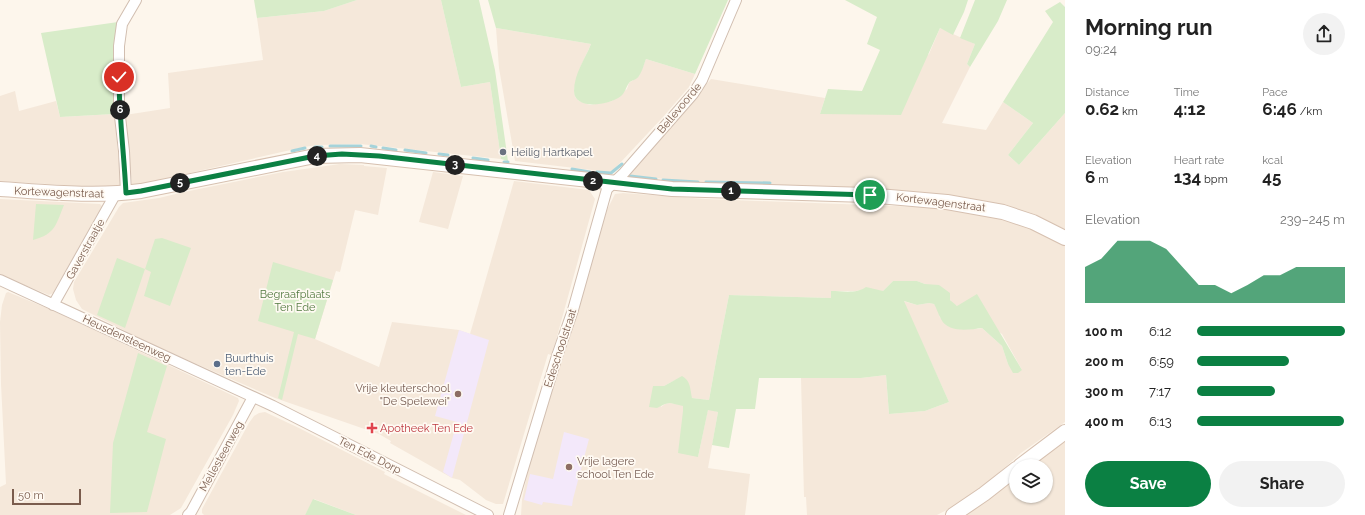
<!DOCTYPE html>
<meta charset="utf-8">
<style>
body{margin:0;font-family:Raleway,sans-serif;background:#f2f2f2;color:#222;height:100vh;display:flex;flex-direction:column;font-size:15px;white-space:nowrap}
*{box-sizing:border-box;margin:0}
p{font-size:13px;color:#767676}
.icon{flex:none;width:22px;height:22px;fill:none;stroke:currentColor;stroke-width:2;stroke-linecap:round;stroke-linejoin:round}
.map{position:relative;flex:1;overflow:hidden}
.panel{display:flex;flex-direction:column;background:#fff;width:300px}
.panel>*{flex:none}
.buttons{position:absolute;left:1009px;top:459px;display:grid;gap:8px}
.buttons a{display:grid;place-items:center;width:44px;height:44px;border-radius:50%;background:#fff;box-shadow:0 1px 3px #0004;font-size:20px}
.scale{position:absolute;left:12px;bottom:10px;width:69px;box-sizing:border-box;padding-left:4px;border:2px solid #7a5c4d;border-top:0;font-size:11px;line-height:14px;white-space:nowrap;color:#7a5c4d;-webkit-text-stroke:3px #fffaf3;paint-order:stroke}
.pin{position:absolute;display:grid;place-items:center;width:34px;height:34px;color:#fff;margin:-17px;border:2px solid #fff;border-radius:50%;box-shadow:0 1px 4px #0007}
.km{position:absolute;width:20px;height:20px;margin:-10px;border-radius:50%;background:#222;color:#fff;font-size:11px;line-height:20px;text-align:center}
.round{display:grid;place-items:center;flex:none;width:42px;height:42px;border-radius:21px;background:#f2f2f2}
.head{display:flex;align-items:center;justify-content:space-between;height:68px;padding:0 20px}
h1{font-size:22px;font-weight:700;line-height:30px}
.stats{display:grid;grid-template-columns:repeat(3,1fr);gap:6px;height:68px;padding:4px 20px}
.stats div{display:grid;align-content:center}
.stats b{font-size:17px;font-weight:700}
.stats small{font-size:11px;font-weight:400}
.stats p{font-size:11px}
.chart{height:112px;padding:8px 20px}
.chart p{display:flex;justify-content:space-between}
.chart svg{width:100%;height:72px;margin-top:4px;fill:#0b8043;opacity:.7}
.cta{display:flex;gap:8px;margin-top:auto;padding:8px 20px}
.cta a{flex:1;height:46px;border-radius:24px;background:#0b8043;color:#fff;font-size:16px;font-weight:700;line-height:46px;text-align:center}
.cta a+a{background:#f2f2f2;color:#222}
ul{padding:0 20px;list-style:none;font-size:13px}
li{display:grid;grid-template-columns:64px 48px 1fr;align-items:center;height:30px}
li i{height:10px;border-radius:5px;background:#0b8043}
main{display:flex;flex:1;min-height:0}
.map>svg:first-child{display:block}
</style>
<main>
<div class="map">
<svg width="1065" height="515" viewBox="0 0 1065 515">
<rect width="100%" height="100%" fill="#fdf6ec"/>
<path fill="#f5e8da" d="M357,0H441L461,87L490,82L501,159L360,144L318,145L304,147L132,186L125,115L170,108L168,73L263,60L257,18L324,11Z
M496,28L591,44L580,68L574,90L575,97L579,101L590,105L612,101L627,89L629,83L639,76L646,59L695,74L689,87L663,117L620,163L613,170L609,172L515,161L499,68Z
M940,28L975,44L967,64L970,67L942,123L986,130L1003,102L1033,123L1008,155L1019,165L1065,113V229L1029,213L999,204L919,192L875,188L706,184L631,175L630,173L711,79L825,98L820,114L929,54Z
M15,91L19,111L56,101L60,117L114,114L122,186L95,187L0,181V96Z
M340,164L364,165V166L387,168L378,215L355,210L340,272L336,271L315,339L379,367L392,322L459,330L470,334L514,181L589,190L595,199L556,340L551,355L548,354L503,504H496L486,500L460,480L452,478L390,443L391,441L379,434L275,398L155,346L82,309L76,300L73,289L74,282L119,207L123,203L159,198L184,192L283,172Z
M433,172L463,176L448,229L419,222Z
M623,193L706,199L921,207L959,211L995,217L1020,224L1065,245V422L1021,453L993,478L958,504L937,515H807L806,497H804L801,378H861L886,375L889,414L925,411L949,402L903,301L917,305L929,303L934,304L938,310L940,318L978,329L982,328L1002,346L1008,364L1022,370L1002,334L952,303L949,298L925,284L917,281H893L883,291L862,290L856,291H831V298L729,295L716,361L709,400L692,398L675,380L664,386L661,407L665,404L670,403L683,405V411L698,457L708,409L718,412L708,468L750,474L745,515H521L522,500L528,470L607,210L615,194Z
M0,199L100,204L103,207L53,293L49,295L0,275Z
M8,292L54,311L238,398L239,401L233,415L181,508L170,515H0V487L6,484L1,384L0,322L2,305L6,293Z
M265,412L299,428L385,472L384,474L466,515H356L314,499L305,515H204L202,513V509L249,423L254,416L259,413Z
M1065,440V515H966L1016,478V496H1046V466H1031Z"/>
<path fill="#f3e8fa" d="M459,330L489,340L452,478L443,472L457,422L435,416Z
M564,432L589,439L573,499L572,506L543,502L542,505L524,500L530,474L553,479Z"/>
<path fill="#d8ecc9" d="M254,0H357L324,11L257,18Z
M441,0H479L495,70L508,161L501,159L490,82L461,87Z
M488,0H728L695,74L646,59C644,64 642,72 639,76C637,80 631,80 629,83C626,87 625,93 621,96C610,105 574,111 574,91C574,74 585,59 591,44L496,28Z
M845,0H968L964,12L953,35L940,28L901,115L820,114L828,89L862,91L880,50L867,44L877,17Z
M975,0H1007L998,21L970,67L967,64L975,44L960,38Z
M1060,2L1065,7V113L1019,165L1008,155L1033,123L1003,102L1053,22L1045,11Z
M118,22L113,60L114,114L60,117L41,33Z
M36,204L64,205C56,224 56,234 33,240Z
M162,238L191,248L170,306L144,296L151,272L145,269L125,328L97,315L117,258L145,269L155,239Z
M273,262L333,280L315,339L298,334L282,400L278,398L294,332L258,321Z
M893,281H917L925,284L939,285L950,293V300L957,306L977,294L1022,370L1018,373H1013L1008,364L1002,346L982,328C968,330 948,333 941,319C938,314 937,309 934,304L929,303L917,305L904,301L949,402L925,411L889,414L886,375L861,378H759L755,409H736L729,448L712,445L718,412L708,410L698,457L678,453L683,411V406L670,403L665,404L657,408L649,407L653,386H664L682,376C691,381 690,389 692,398L709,400L716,361L729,295L831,298V291C842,291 857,294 866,287L883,291Z
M138,353L167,366L147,432L166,439L147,512L110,513L113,443Z
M313,499L356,515H305Z"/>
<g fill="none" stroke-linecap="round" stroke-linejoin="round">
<path stroke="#a5d3da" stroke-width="3" d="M330,146H361
M371,146L376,147
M315,147H322
M383,148L396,150
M405,150L426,153
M292,151L305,148
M439,154L448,155
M473,158L488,160
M504,162H508
M572,169L590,172
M597,172L611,173L622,164
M630,176L656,179
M663,180L698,182
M706,182L770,183"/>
<defs>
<path id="street" d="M126,193L124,151L119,108V46L122,24L136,0
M0,280L273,406L488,515
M53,305L116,193
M188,515L191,512L253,397
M509,515L557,356L573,310L607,189L623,174L693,94L702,80L736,0"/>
<path id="secondary" d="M0,189C47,192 94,197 141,191L315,156L360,155L672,189L867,195L947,202L1003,212L1033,222L1065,238
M1020,466L1065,432
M953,515L984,494L1016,469"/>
</defs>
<use href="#street" stroke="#d1beb0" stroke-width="12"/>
<use href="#secondary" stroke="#d6c0b0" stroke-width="16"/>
<use href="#street" stroke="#fff" stroke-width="10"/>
<use href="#secondary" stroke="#fff" stroke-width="14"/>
</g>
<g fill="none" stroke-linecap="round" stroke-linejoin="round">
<defs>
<path id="route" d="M119,77C119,116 124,154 126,193L141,191L315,156L342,154L379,156L672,189L870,195"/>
</defs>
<use href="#route" stroke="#fff" stroke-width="8"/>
<use href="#route" stroke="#0b8043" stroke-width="5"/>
</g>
<circle fill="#6b7280" stroke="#fffaf3" stroke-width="1.5" cx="503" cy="152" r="4"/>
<circle fill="#5c6f8a" stroke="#fffaf3" stroke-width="1.5" cx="217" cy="364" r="4"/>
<g fill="#8d6e63" stroke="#fffaf3" stroke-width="1.5">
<circle cx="458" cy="394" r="4"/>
<circle cx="569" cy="467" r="4"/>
</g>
<path fill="#e0444e" stroke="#fffaf3" stroke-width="1.5" d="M370 422h4v4h4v4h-4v4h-4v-4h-4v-4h4z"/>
<g text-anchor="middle" stroke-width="3.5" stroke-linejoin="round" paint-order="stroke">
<g font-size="11" fill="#7a5c4d" stroke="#fffaf3">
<text transform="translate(679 108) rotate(-50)" y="4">Bellevoorde</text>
<text transform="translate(59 192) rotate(2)" y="4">Kortewagenstraat</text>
<text transform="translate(941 202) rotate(7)" y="4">Kortewagenstraat</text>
<text transform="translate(85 249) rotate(-61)" y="4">Gaverstraatje</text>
<text transform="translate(127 338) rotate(25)" y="4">Heusdensteenweg</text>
<text transform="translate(560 348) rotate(-72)" y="4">Edeschoolstraat</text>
<text transform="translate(370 455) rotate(27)" y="4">Ten Ede Dorp</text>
<text transform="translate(221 456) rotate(-61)" y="4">Mellesteenweg</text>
</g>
<g font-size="11" fill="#5b616d" stroke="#fffaf3" text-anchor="start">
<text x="511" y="156">Heilig Hartkapel</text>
</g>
<g font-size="11" fill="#537a41" stroke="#fffaf3">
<text x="295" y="298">Begraafplaats<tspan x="295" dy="13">Ten Ede</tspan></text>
</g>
<g font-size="11" fill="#4e5e75" stroke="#fffaf3" text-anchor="start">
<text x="225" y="362">Buurthuis<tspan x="225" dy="13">ten-Ede</tspan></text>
</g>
<g font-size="11" fill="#785e54" stroke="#fffaf3" text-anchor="end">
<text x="450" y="392">Vrije kleuterschool<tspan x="450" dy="13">"De Spelewei"</tspan></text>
<text x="577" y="465" text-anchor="start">Vrije lagere<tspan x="577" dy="13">school Ten Ede</tspan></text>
</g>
<g font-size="11" fill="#be3a42" stroke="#fffaf3" text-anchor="start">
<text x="380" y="432">Apotheek Ten Ede</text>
</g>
</g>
</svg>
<div class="buttons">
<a><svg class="icon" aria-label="layers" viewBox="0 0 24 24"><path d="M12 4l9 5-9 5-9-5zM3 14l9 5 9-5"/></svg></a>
</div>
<div class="scale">50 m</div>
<div class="pin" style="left:870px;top:195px;background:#1e9e55"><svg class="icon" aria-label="arrive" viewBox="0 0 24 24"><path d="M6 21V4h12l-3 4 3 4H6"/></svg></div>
<div class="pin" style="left:119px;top:77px;background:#d93025"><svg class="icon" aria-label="check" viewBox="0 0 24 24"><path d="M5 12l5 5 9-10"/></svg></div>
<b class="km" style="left:731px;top:191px">1</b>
<b class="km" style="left:593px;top:181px">2</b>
<b class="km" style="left:455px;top:165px">3</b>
<b class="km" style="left:317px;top:156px">4</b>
<b class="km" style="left:180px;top:183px">5</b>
<b class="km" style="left:120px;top:110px">6</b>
</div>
<section class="panel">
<div class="head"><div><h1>Morning run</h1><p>09:24</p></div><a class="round"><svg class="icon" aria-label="share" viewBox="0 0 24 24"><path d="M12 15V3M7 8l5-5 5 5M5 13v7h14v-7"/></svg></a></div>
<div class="stats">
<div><p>Distance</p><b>0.62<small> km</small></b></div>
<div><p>Time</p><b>4:12</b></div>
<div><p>Pace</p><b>6:46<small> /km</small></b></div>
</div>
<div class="stats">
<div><p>Elevation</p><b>6<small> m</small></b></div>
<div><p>Heart rate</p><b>134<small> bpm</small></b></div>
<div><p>kcal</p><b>45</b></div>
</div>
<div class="chart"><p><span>Elevation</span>239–245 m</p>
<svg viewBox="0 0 160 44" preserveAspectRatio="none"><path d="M0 44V22L10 17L20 6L30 6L40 6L50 11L60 22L70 33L80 33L90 38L100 33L110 27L120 27L130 22L140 22L150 22L160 22V44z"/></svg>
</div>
<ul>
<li><b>100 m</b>6:12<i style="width:100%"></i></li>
<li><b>200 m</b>6:59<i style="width:62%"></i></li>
<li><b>300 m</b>7:17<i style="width:53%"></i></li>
<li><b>400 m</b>6:13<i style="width:99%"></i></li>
</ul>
<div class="cta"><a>Save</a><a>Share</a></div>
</section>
</main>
